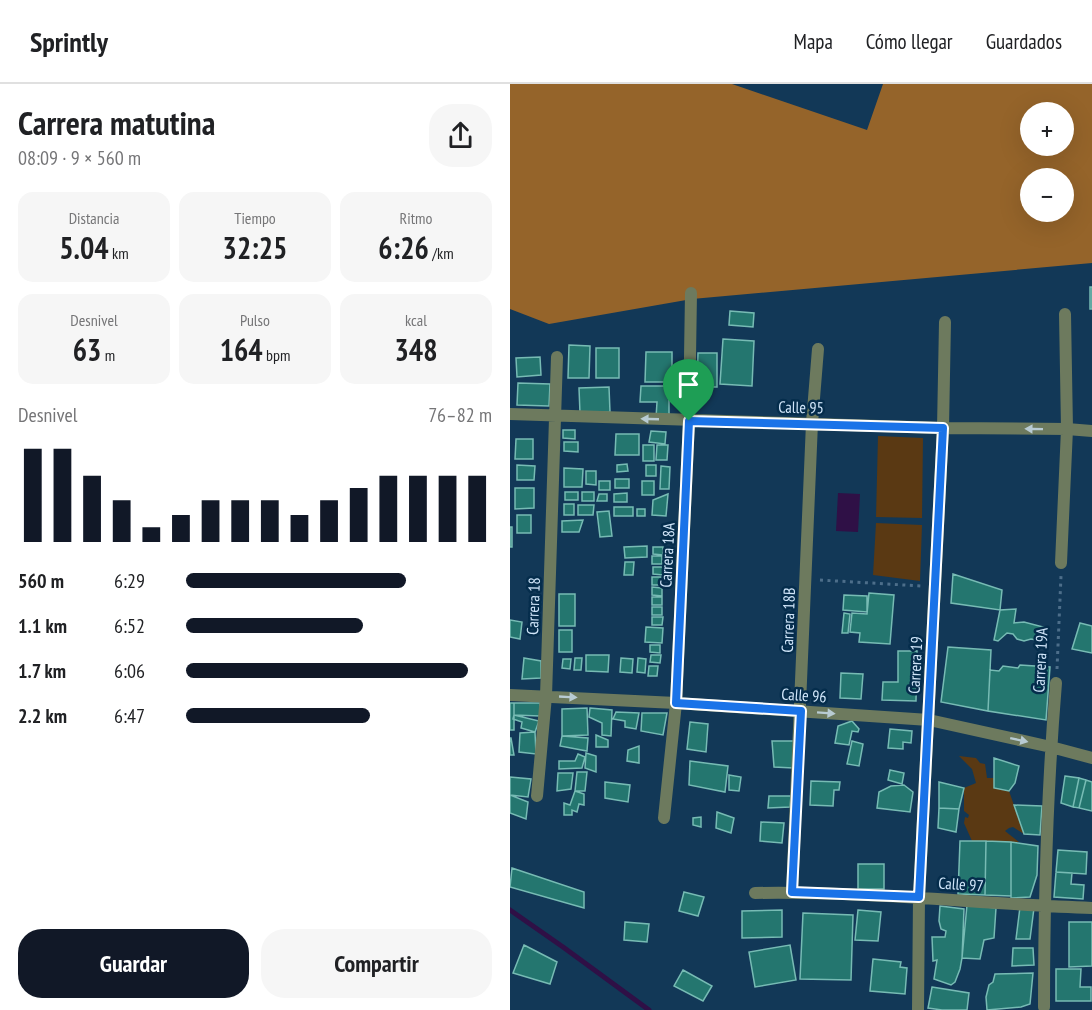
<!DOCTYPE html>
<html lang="es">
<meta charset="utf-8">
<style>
body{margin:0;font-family:"PT Sans Narrow",sans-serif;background:#f6f6f6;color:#202124;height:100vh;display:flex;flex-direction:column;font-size:22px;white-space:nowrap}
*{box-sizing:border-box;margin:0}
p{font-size:20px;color:#757577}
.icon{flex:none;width:33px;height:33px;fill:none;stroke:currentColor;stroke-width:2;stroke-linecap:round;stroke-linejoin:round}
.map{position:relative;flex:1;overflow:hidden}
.details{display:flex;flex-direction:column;background:#fff;width:510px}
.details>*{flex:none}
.controls{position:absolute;left:510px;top:18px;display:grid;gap:12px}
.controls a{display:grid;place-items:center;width:54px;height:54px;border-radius:50%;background:#fff;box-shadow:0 6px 24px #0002;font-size:30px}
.pin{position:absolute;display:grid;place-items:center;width:51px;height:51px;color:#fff;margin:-62px -26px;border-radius:50% 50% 50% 0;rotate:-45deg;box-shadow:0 0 6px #0007}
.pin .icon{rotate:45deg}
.round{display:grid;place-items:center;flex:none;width:63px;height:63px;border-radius:24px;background:#f6f6f6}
.overview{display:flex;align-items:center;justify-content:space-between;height:102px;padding:0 18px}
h1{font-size:33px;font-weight:700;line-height:45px}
.metrics{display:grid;grid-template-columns:repeat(3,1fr);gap:9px;height:102px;padding:6px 18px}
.metrics div{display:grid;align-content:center;border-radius:15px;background:#f6f6f6;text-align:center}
.metrics b{font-size:30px;font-weight:700}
.metrics small{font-size:16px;font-weight:400}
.metrics p{font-size:16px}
.chart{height:168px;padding:12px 18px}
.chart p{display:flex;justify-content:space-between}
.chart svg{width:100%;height:108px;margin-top:6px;stroke:#111827;stroke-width:6}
.button{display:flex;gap:12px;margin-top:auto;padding:12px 18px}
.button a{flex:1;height:69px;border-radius:24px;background:#111827;color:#fff;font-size:24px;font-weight:700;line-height:69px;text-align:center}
.button a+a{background:#f6f6f6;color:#202124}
ul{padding:0 18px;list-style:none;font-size:20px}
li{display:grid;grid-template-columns:96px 72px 1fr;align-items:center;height:45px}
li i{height:15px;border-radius:8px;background:#111827}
header{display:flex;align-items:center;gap:36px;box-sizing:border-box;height:84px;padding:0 30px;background:#fff;border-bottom:2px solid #e0e0e0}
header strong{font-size:28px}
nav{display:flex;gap:33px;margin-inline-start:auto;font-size:21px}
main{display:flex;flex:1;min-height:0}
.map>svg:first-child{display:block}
</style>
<header>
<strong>Sprintly</strong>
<nav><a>Mapa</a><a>Cómo llegar</a><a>Guardados</a></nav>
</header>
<main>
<section class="details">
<div class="overview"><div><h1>Carrera matutina</h1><p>08:09 · 9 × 560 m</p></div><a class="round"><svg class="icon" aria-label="share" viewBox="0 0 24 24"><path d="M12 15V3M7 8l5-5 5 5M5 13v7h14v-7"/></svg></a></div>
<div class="metrics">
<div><p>Distancia</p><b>5.04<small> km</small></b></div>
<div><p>Tiempo</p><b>32:25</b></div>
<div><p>Ritmo</p><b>6:26<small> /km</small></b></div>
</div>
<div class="metrics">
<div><p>Desnivel</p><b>63<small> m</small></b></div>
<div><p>Pulso</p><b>164<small> bpm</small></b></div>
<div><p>kcal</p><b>348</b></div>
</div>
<div class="chart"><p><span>Desnivel</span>76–82 m</p>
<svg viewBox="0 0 160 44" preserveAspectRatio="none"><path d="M5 44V6M15 44V6M25 44V17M35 44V27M45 44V38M55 44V33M65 44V27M75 44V27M85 44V27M95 44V33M105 44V27M115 44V22M125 44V17M135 44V17M145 44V17M155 44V17"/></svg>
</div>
<ul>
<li><b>560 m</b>6:29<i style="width:72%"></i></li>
<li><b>1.1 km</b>6:52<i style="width:58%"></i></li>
<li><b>1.7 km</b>6:06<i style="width:92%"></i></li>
<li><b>2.2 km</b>6:47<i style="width:60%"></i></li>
</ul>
<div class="button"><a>Guardar</a><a>Compartir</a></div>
</section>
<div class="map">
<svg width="582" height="926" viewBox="0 0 582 926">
<rect width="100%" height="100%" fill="#123857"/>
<path fill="#5a3913" d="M368,352L413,354L412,434L366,433Z
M366,439L412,441L410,497L363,491Z
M449,672L466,674L470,679L475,680L477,694H484L499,707L514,750L503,743L499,744L495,747L509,758L462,757L454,739L455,733L458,734L459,731L454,727V704L466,699L462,685Z"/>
<path fill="#95642a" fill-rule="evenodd" d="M0,0H222L357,46L373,0H582V179L182,215L39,240L0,225ZM520,28H554V62H520ZM520,94H554V128H520Z"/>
<path fill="#2f1046" d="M328,409L350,410L348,448L326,447Z"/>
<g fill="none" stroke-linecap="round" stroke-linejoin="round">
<path stroke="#2f1046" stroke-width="5" d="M0,826L53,863L139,926"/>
</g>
<path fill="#24766f" stroke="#77bbb4" stroke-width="1.5" d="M580,203H582V225H580Z
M220,227L244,229L243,243L219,241Z
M213,255L244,257L242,302L210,300Z
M59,261L80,262L79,294H58Z
M86,264H109V294H86Z
M136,268H162V298H135Z
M188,269H207V303H187Z
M30,273L31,291L7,293L6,274Z
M8,299L40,300L39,322L7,321Z
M131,302H159V334H146L147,318H130Z
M99,303L100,328L70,329L69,304Z
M53,346H65V355L53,354Z
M141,347L156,348L155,360L139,358Z
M106,350H129V371H105Z
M6,355H23V375H5Z
M54,358H68V368L54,367Z
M133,361H144V377H133Z
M147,361H158L157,376H146Z
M117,380L118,387L107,388V381Z
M7,381L25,382L24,396H7Z
M136,381H146V392H136Z
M151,382L160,383L159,405H150Z
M54,384L73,385L72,403H54Z
M76,387H86V401L76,400Z
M105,395H119V404H105Z
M89,397H100V406H89Z
M132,397H144V411H132Z
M5,404H24V424L5,425Z
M55,408H68V416H55Z
M72,408H84V417H72Z
M117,409V418H104V410Z
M89,410H97V417H87Z
M158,410L156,432L142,431L143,416Z
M54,420H64V431H54Z
M68,421H84L83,431H68Z
M104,423H123V432H104Z
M127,425H135V432H127Z
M99,427L102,452L90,453L87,428Z
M7,431H21V449H7Z
M73,436L69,448H52V437Z
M0,443H2V463H0Z
M137,462V473L115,474L114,463Z
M143,463H153V471L143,470Z
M142,472H152V480H142Z
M115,478H124L123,491H114Z
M143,483H153V491L143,490Z
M443,490L492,506L490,526L441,519Z
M142,493H153L152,501H142Z
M142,503L152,504V512L142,511Z
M359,509L384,511L380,560L349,558L350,549L340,548L342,529L357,530Z
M49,510H65V542H49Z
M334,511L357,512V528L333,526Z
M142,513H152V521H142Z
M142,523H152V531H142Z
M506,525L504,539L514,538L537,544L536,558L521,555L514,557L507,555L503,550L497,549L488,557L484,556L490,526Z
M334,529L340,530L338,549H332Z
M142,533H153L152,541H142Z
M0,536L12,538L10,555L0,553Z
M570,539L582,542V569L562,565Z
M136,543L153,544L152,559L135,558Z
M49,546H62V568H49Z
M140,561H150V569L140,568Z
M438,563L481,566L478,627L431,618Z
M388,567H407L406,617L372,616L373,598H388Z
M76,571H99L98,588L76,587Z
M141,571H151L150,579L140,578Z
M14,574L31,577V594L12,595Z
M65,574H72L71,586H64Z
M111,574L123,575L122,589L110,588Z
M128,574L136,575L135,589L127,588Z
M53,575H61L60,585L52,584Z
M510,581L540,583L536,636L478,627L480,586L489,587L493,582L508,584Z
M139,582H148L147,592H138Z
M331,589L353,590L351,615L330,614Z
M0,619H4V646H0Z
M4,619H30V632L4,631Z
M77,624L78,651L52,652V625Z
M80,624L102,626L101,652L92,651V639L79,633Z
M106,628L129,629L126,645L115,643V637L103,635Z
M132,629H157L153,651L131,647Z
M4,631L29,637L25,648L11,644L12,638L3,635Z
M342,637L349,645L348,648L342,647L339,661L325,659L328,642Z
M180,638L198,640L196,668L177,665Z
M380,645L402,647L401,659L393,658V665L378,664Z
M25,648L26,670L9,668L10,649Z
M86,651L98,656V663H86Z
M52,652L78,654L77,667L50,662Z
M0,654H1L4,671H0Z
M262,657H285L283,684L264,683Z
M342,657L353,660L349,682L337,680Z
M129,662V679L117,677L118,666Z
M76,669L86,672V688L75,684Z
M68,670L75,673L72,684L49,685V677H65Z
M484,674L509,682L505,699L499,707L484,704Z
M180,677L218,682L215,708L179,701Z
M380,686L394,689L392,700L378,696Z
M67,688H77L75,707H65Z
M48,689H63L61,705L47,707Z
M219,691L231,693L229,707L219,706Z
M555,692L569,694L563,723L551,719Z
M0,693L21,695L18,713L0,711Z
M569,694L576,696L569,724L563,723Z
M576,696L582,698V727L569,724Z
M301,697L330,698L329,706H324L323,722L300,721Z
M95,698L120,701L118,718L95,714Z
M429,698L454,704L449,725L429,724Z
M394,701L403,708L400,728L367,724L369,708L381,702Z
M65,707L74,710V721L69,720L67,728L62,726V731H54V719L60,721Z
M0,711L18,718L16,735L0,729Z
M259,712H281L280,723L258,724Z
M504,721L532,722L530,751L514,750Z
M429,724L449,725L446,748L428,744Z
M207,728L224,734L221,749L206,744Z
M191,733V743L183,741V734Z
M251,738L274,739L272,759L250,757Z
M450,757H476L475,811L448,810Z
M476,757L501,758V812L475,811Z
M501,758L528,762L527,791L520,813L501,814Z
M548,766L577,768L576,790L546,788Z
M348,780H374V805H348Z
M2,784L74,808V824L0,803Z
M546,788L562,789L561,800L574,801L573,815L544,813Z
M174,808L194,813L188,832L169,827Z
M457,821L486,824L484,854L474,856L470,875L452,874Z
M430,822L454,825L452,874L450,885L445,898L441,901L424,895L427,876L423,877L422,853H435L436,847L431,845L429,837Z
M510,823L524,824L520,855H506Z
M272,826V853L232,854V827Z
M348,826L371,828L368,857L345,856Z
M293,829L343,831L341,896L290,895Z
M115,838L139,840L137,858L114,856Z
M559,838H582V882L559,883Z
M14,861L47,878L40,900L3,889Z
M280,861L286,896L245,903L239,868Z
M503,864H523L524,881L502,882Z
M363,875L391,878L390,883L397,884L395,910L360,907Z
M546,885H571L570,903H581V917H546Z
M173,886L202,902L193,917L164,902Z
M523,889L520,920L511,923L477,926L476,913L479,901L483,898L485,890Z
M422,903L459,909L457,926H432L418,924Z"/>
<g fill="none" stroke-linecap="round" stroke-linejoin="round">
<path stroke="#4d6e8a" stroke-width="3" stroke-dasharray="3 4.5" stroke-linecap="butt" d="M310,496L411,502
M547,585L551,492"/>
<path stroke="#6d7a5e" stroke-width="12" d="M0,330L433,344L557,345L582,347
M551,479L557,345L555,230
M0,611L166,619L419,636L541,663L582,674
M27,712L36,612L47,273
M154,734L166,619L179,337L181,209
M282,808L302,339L308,265
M245,809C358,807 470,820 582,824
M534,923C534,815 537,707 546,599
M408,926L409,813L433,344L435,238"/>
</g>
<defs><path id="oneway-solid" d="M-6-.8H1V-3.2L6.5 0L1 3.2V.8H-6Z" transform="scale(1.5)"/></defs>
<g fill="#b8cbd3">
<use href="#oneway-solid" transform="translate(140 335) rotate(-178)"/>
<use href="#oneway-solid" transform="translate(524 345) rotate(-179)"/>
<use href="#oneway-solid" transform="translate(58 613) rotate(3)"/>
<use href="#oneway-solid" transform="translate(316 629) rotate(4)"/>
<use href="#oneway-solid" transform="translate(509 656) rotate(12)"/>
</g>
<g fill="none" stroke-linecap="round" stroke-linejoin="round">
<defs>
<path id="route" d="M179,337L433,344L409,813L282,808L291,627L166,619Z"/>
</defs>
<use href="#route" stroke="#fff" stroke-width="12"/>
<use href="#route" stroke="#1a73e8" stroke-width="8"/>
</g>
<g text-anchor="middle" stroke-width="5" stroke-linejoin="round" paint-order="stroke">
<g font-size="16" fill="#d1e6fa" stroke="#052d4c">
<text transform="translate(291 323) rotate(1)" y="6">Calle 95</text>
<text transform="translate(157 471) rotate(-87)" y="6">Carrera 18A</text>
<text transform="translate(23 522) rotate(-88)" y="6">Carrera 18</text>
<text transform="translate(278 536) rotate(-88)" y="6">Carrera 18B</text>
<text transform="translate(530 576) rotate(-87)" y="6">Carrera 19A</text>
<text transform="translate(405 581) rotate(-87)" y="6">Carrera 19</text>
<text transform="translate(294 611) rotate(4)" y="6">Calle 96</text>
<text transform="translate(451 800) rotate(4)" y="6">Calle 97</text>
</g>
</g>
</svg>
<div class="controls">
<a>+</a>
<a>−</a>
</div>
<div class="pin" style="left:179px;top:337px;background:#1e9e55"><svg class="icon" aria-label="arrive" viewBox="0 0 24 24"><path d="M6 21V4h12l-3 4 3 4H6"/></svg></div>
</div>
</main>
